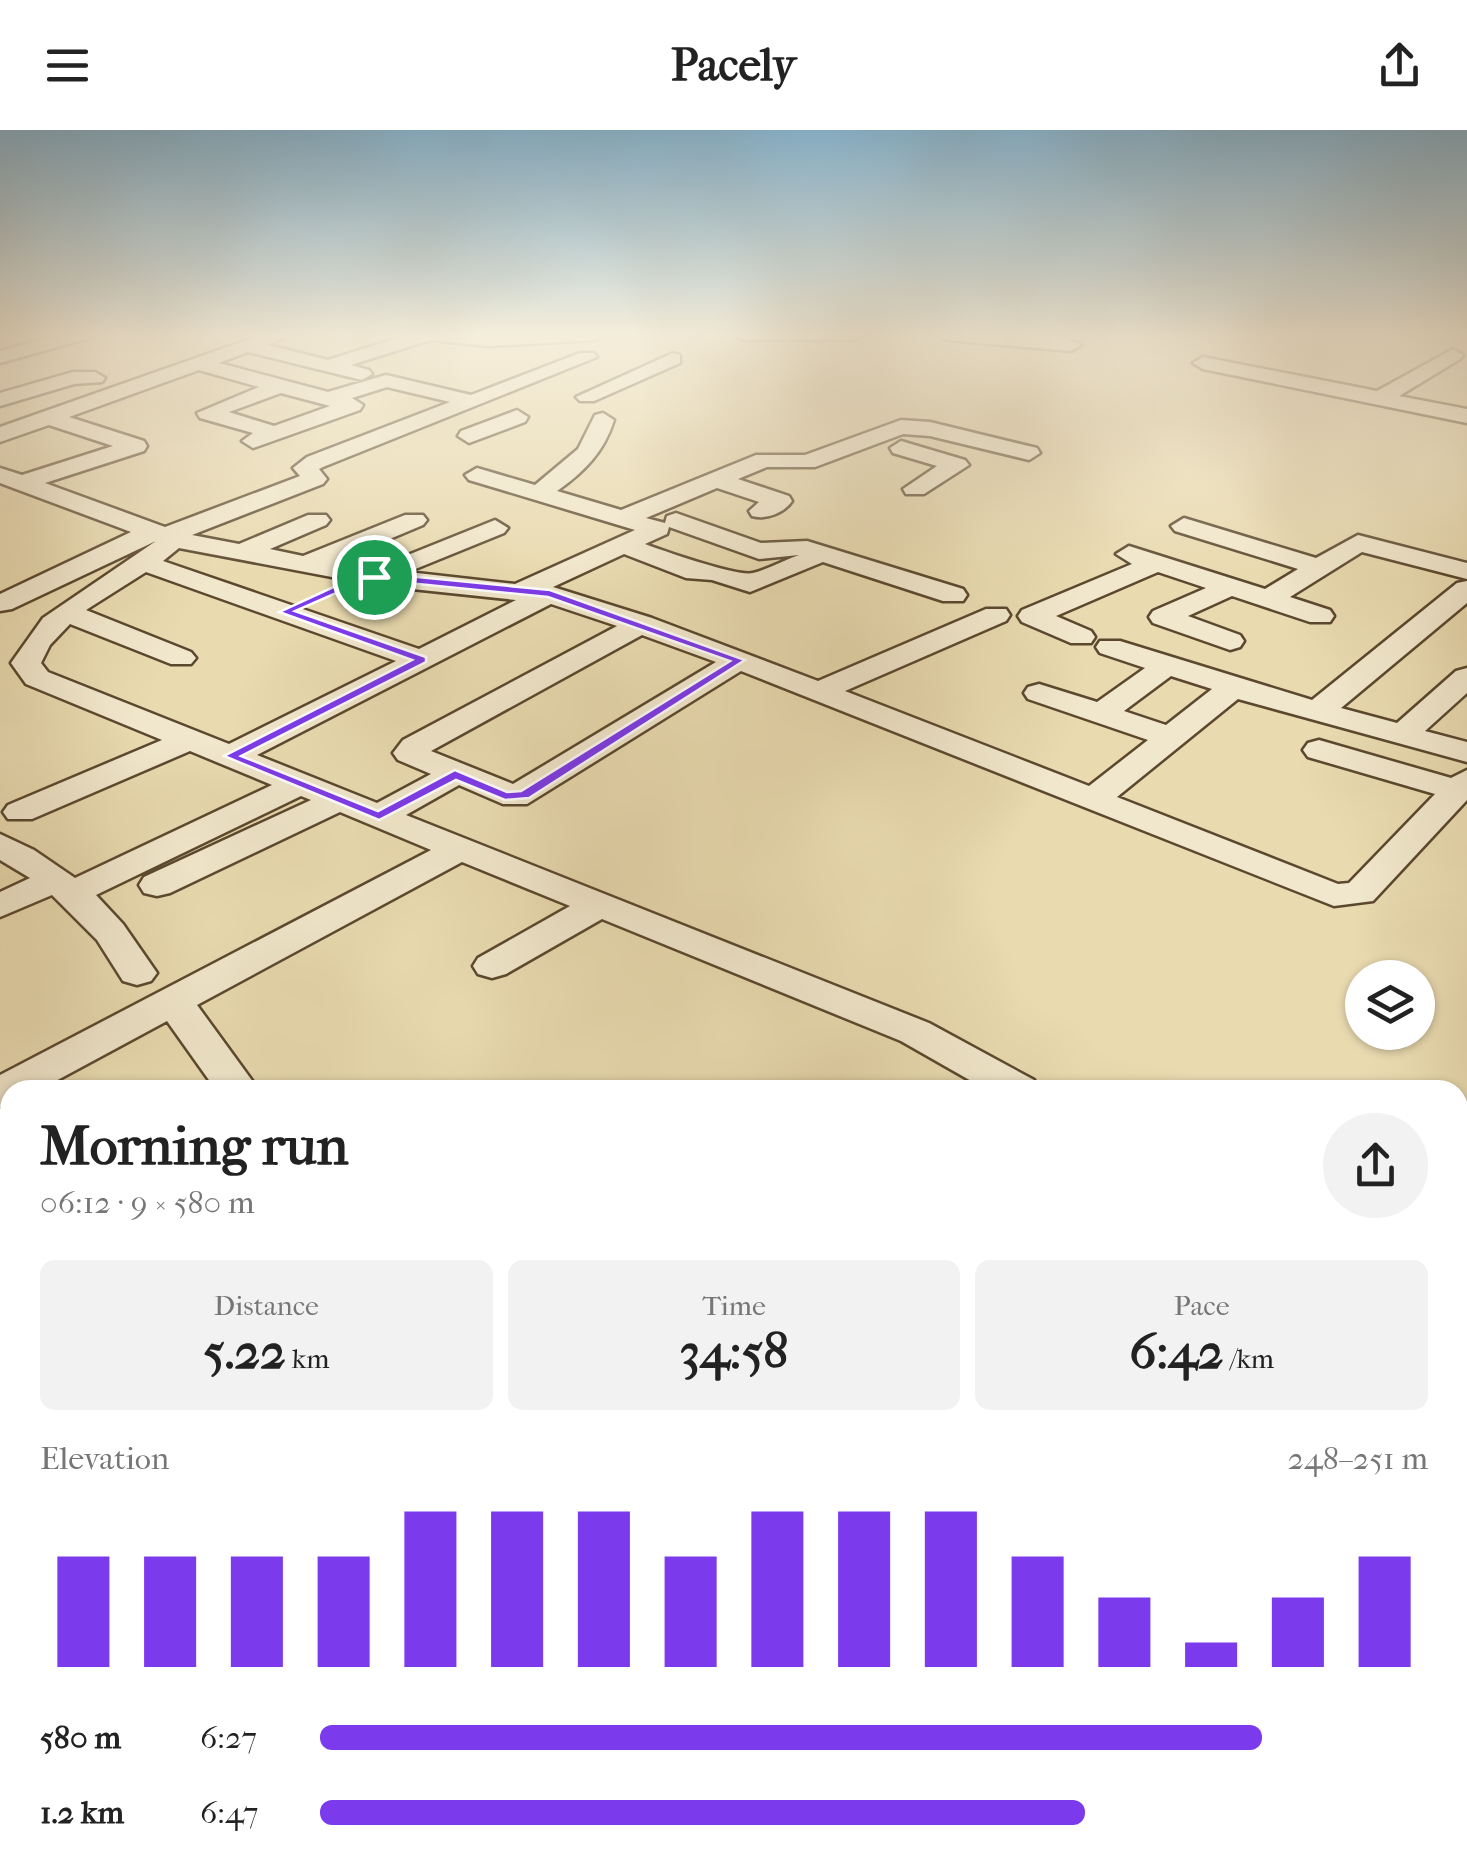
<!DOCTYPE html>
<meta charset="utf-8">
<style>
body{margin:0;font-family:"IM FELL French Canon",serif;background:#f2f2f2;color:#222;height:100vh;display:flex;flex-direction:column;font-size:38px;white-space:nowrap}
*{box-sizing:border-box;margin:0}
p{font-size:32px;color:#767676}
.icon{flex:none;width:55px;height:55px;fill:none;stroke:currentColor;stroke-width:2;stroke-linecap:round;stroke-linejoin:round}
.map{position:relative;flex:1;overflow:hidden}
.panel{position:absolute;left:0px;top:950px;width:1468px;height:790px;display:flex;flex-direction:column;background:#fff;border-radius:30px 30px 0 0;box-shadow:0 2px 8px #0004}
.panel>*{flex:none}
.controls{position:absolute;left:1345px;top:830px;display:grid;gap:20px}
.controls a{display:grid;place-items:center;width:90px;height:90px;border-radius:50%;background:#fff;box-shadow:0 2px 8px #0004;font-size:50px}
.pin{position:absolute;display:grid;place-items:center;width:85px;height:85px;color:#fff;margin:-42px;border:5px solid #fff;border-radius:50%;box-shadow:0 2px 10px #0007}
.round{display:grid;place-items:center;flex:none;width:105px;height:105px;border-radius:52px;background:#f2f2f2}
.headline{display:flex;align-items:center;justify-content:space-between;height:170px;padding:0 40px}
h1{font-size:55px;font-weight:700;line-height:75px}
.figures{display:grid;grid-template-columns:repeat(3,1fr);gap:15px;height:170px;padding:10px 40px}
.figures div{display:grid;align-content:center;border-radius:15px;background:#f2f2f2;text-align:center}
.figures b{font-size:50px;font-weight:700}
.figures small{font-size:28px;font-weight:400}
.figures p{font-size:28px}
.chart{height:280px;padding:20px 40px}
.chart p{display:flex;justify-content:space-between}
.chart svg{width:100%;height:180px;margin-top:10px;stroke:#7c3aed;stroke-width:6}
ul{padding:0 40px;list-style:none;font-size:32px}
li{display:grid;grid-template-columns:160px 120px 1fr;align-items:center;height:75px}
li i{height:25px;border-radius:12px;background:#7c3aed}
header{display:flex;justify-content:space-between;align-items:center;height:130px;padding:0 40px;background:#fff;font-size:45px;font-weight:700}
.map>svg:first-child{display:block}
</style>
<header><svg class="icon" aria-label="menu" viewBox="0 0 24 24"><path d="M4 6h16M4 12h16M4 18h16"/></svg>Pacely<svg class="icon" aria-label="share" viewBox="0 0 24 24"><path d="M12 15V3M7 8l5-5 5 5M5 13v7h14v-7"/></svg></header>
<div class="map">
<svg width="1467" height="1740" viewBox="0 0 1467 1740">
<rect width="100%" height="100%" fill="#e9dab0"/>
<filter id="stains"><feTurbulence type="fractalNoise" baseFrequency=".002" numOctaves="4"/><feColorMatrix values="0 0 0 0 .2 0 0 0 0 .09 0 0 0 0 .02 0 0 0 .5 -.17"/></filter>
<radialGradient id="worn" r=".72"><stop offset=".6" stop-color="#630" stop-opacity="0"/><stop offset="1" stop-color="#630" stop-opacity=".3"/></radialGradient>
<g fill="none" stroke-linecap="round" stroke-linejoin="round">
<defs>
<path id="minor" d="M62,204H92L89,208L0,233V221Z
M264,204H290L268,215L328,230L410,204H606L596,210L488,216L430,210L351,235L369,240L372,244L362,250L248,222L219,233L328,262L386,245L471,265L580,223H594L597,227L323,337L319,339L327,349L323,354L192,405L239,414L308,385H326L330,390L326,395L270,419L303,426L405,385H423L427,390L423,395L335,432L373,439L495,390L508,398L504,403L408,442L515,454L635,400L469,350L465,345L477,338L535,355L578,319L595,285L603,283L614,290C604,322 584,342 557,361L621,380L756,325H805L901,290L930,292L1037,318L1040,323L1029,330L930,306L903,304L815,337H767L738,349L789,366L792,371C784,383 766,390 752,386L749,381L759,372L717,358L646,388L665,393L667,386L676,383L761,413L807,411L963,459L967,465L963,471H943L823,432L750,462L712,450L686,448L624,424L553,457L652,488L818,551L986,479H1006L1010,485L1006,491L845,561L1089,656L1148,610L1028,569L1024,563L1028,557L1039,554L1097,572L1145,538L1100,523L1096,517L1100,511H1120L1312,570L1457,453L1467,451V473L1341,578L1397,593L1456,541L1467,538V563L1425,601L1467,612V632L1238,569L1117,667L1338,754L1349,753L1435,664L1308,627L1303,620L1308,613L1319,610L1451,648L1467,640V670L1373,771L1334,776L741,541L527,674H503L459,655L406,685L929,893L1034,950L1040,960H987L901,911L602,789L506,844L492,848L478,844L473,836L478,828L570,776L462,732L197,875L259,960H216L167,891L39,960H10V974L0,977V945L431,720L340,682L170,763L157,766L144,763L139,755L144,747L311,670L301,666L96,765L123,794L157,843L151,851L137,855L123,851L97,810L52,765L0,787V762L30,748L0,730V704L34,720L75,748L272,655L190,621L32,689H8L3,682L8,675L162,610L26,554L11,533L43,488L156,411L12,479L0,481V464L131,402L0,353V338L22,345L113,316L49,295L0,312V297ZM199,240L259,257L197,283L200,288L253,303L242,311L253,318L360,280L363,275L352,268L387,257L450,272L307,327L293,338L300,346L165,397L45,353L144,321L147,316L144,311L69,287ZM281,263L330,276L274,296L229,282ZM669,397L759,429L799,425C784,430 769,439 753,443C738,447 664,421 645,414L667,404ZM179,418L374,455L516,470L419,519L163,431ZM146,442L396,531L229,614L48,542L41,533L50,515L70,494L171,534H191L196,528L191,522L86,480ZM551,474L617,496L403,610L393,623L398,630L431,644L377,673L257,625ZM642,505L716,532L513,654L431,621ZM1171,546L1212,559L1166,595L1124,581Z
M734,204H864L854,210H744Z
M936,204C963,203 1063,200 1081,215L1071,221L946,210Z
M1453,219L1463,225L1460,229L1399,266L1467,279V293L1203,239L1193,233L1203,227L1377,261Z
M673,223L680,225V233L594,271H580L576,267Z
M73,242H95L105,248L102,252L74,254L0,276V263Z
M517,280L528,287L525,292L469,313L458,306L461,301Z
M901,311L965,330L969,335L924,364H906L903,359L937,336L893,323L890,318Z
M1184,388L1316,428L1358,405L1467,433V449L1362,422L1290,467L1330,480L1334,486L1330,492H1310L1232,466L1188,486L1240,505L1244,511L1240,517L1230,520L1153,493L1149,487L1153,481L1206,458L1158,442L1056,486L1091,501L1095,507L1091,513H1071L1022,492L1018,486L1022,480L1132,434L1116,424L1129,416L1265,459L1298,439L1175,401L1171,396Z
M10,1052V1087L0,1090V1055Z
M10,1109V1146L0,1149V1112Z
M1458,1194L1467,1197V1237L1458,1234Z
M0,1429L10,1432V1490L0,1486Z
M10,1566V1629L0,1633V1570Z
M1467,1644V1740H1406L1411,1730H1458V1648Z
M486,1730H557L553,1740H481Z
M711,1730H781L786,1740H715Z"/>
</defs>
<use href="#minor" stroke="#5b482e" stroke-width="5"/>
<use href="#minor" fill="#f1e7cc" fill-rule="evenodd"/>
</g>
<linearGradient id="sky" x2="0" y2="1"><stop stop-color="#88b6d2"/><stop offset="0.46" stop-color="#f5eedb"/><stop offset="1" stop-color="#f5eedb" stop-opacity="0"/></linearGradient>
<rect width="1467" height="447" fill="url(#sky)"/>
<path fill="#7c3aed" stroke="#fff" stroke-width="2.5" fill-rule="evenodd" d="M366,442L550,460L745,530L529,668L505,670L456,650L379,690L224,626L412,530L279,482ZM368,449L548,467L730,531L521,661L507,662L455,640L378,681L241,626L426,532V527L295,481Z"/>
<rect width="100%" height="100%" filter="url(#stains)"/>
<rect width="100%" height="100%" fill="url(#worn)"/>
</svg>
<div class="controls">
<a><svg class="icon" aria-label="layers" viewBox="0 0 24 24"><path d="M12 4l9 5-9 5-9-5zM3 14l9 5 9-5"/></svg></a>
</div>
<div class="pin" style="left:374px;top:447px;background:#1e9e55"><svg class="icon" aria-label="arrive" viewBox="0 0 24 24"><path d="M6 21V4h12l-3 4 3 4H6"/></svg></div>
<section class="panel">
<div class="headline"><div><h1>Morning run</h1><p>06:12 · 9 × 580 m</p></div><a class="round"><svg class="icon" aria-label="share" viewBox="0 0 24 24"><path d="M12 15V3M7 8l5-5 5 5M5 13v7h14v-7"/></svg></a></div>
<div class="figures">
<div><p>Distance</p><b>5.22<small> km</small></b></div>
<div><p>Time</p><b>34:58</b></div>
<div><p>Pace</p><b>6:42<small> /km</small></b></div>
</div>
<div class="chart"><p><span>Elevation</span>248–251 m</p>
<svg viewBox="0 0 160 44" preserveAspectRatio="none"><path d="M5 44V17M15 44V17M25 44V17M35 44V17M45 44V6M55 44V6M65 44V6M75 44V17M85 44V6M95 44V6M105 44V6M115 44V17M125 44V27M135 44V38M145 44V27M155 44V17"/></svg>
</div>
<ul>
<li><b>580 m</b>6:27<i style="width:85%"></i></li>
<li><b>1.2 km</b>6:47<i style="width:69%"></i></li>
</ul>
</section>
</div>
